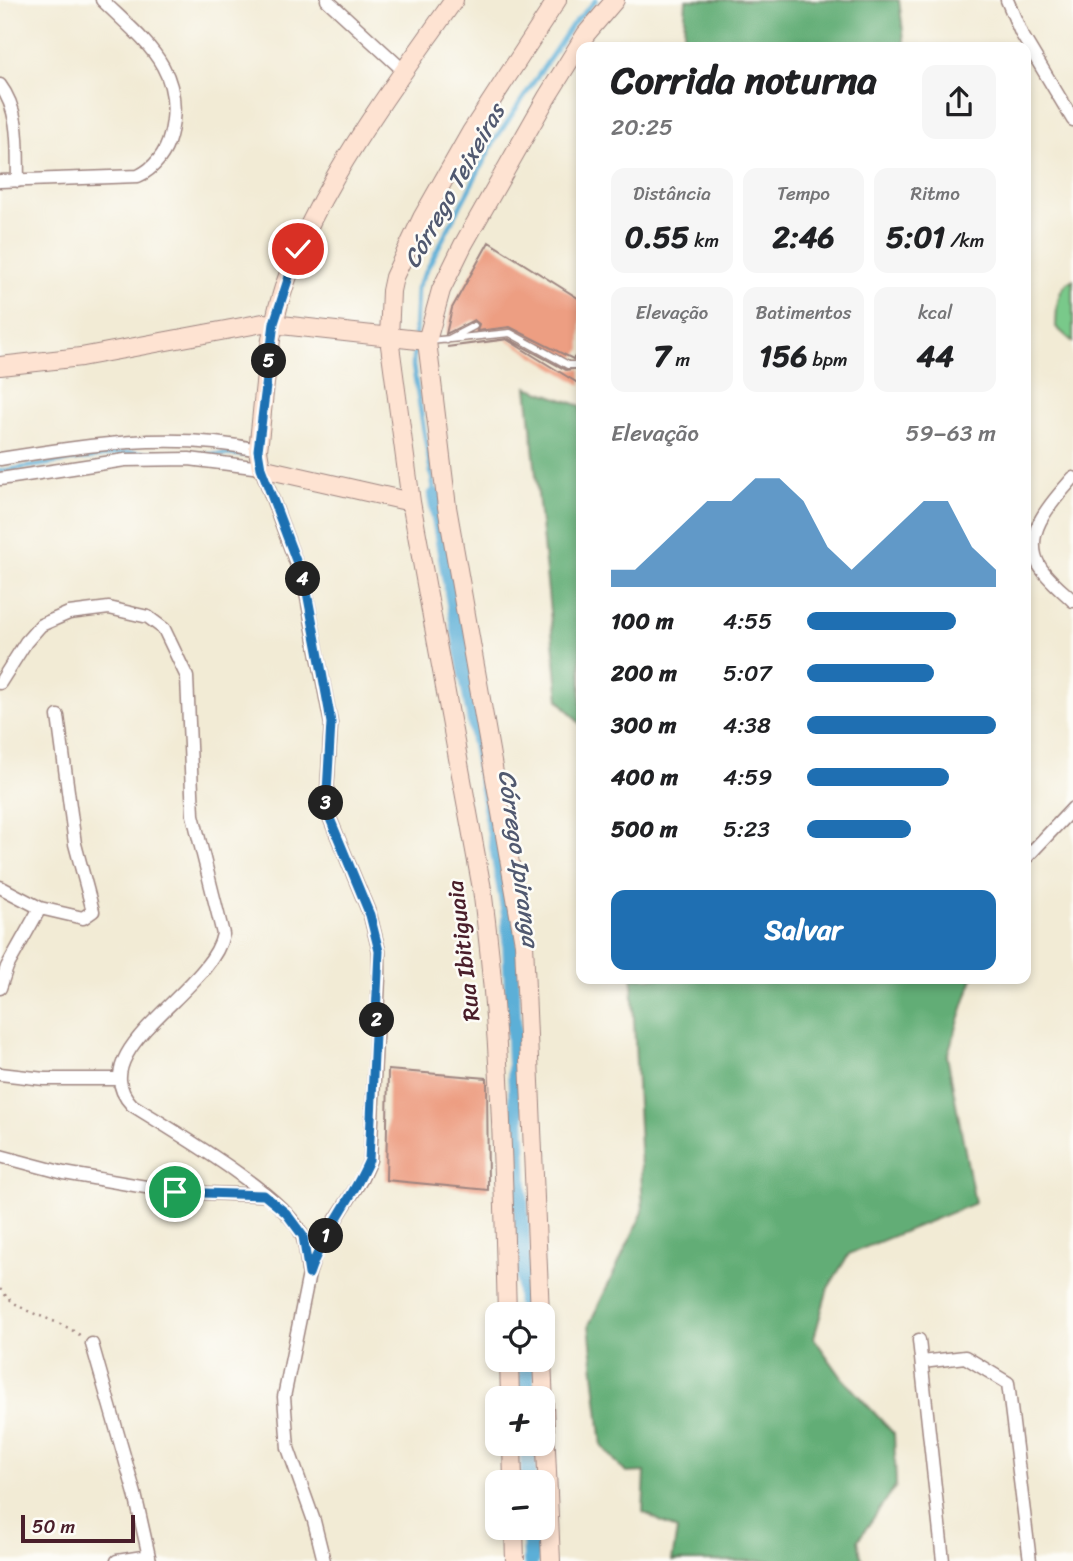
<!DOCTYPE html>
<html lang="pt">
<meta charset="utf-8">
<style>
body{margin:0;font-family:Sriracha,sans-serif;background:#f6f6f6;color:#202124;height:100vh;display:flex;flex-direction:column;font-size:26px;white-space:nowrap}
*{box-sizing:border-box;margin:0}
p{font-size:23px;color:#757577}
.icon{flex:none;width:38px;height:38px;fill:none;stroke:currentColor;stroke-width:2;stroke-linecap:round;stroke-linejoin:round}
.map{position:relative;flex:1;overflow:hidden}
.sheet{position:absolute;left:576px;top:42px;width:455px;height:942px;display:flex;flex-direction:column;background:#fff;border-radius:14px;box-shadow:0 4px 10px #0003}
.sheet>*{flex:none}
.buttons{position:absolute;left:485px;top:1302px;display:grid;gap:14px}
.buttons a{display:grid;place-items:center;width:70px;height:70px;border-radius:14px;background:#fff;box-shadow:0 4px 10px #0003;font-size:35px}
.scale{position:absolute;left:21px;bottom:18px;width:114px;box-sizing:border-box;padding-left:7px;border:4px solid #4a1f2b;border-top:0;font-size:19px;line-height:24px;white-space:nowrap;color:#4a1f2b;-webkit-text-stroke:5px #fdfcf7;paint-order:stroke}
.pin{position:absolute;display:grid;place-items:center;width:60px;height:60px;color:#fff;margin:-30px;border:4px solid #fff;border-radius:50%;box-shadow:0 2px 7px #0007}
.km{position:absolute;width:35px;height:35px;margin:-18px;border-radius:50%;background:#222;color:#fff;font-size:19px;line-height:35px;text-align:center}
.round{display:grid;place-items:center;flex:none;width:74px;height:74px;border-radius:14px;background:#f6f6f6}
.summary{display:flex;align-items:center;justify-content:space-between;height:119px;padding:0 35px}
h1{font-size:38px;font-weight:800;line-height:52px}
.figures{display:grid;grid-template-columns:repeat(3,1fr);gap:10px;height:119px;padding:7px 35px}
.figures div{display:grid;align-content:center;border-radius:14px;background:#f6f6f6;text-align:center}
.figures b{font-size:30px;font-weight:800}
.figures small{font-size:19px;font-weight:400}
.figures p{font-size:19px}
.chart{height:196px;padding:14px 35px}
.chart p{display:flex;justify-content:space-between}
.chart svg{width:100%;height:126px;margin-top:7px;fill:#1f6fb2;opacity:.7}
.primary-button{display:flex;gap:14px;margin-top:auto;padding:14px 35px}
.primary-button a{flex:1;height:80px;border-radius:14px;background:#1f6fb2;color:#fff;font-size:28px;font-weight:800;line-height:80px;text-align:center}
ul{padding:0 35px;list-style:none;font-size:23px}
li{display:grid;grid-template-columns:112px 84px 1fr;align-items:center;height:52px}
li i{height:18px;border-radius:9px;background:#1f6fb2}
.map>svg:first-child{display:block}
</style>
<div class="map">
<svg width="1073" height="1561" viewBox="0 0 1073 1561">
<rect width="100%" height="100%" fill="#fdfcf7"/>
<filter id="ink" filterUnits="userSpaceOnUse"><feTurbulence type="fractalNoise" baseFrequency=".0143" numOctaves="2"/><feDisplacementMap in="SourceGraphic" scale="14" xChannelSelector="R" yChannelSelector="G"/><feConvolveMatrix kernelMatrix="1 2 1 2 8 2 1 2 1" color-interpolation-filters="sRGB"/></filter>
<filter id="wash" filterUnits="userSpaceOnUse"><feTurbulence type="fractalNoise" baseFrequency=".00686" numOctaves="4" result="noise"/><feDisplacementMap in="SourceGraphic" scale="28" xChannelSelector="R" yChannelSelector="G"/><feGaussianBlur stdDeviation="1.57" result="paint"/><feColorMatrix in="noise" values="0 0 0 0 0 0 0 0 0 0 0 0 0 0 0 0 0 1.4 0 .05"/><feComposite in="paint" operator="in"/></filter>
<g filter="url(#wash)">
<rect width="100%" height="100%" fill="#f2ebd5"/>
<path fill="#79c98a" stroke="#62745a" stroke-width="2" d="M1073,279V342L1056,327C1057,309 1055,289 1073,279Z"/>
<path fill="#62ad76" stroke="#566650" stroke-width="2" d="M686,0H899L905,47H683Z
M527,387L581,406V725L559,700Z
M632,978H973L947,1056L975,1203L849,1254L828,1288L814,1338L843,1379L894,1434L896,1486L858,1540L862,1561H672L677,1530L643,1512L645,1472L626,1473L602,1446L589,1325L643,1212Z"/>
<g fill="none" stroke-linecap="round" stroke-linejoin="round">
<path stroke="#5bafd7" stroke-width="4.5" d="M415,335L417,288L495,140L572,25L596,0
M414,344L413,366L435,496
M0,471L129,452L244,455"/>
<path stroke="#5bafd7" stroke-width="16" d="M435,496L509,914L525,1314
M526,1360L527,1398
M528,1444L529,1482
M530,1528L531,1561"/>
</g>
<g id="blocks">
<path fill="#ed9e82" d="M489,242L581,300V350L573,359L510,327L477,331L479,324L474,320L446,334L452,308Z
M506,339L447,347L509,339L566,370L581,368V385Z
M388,1070L487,1078L488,1190L386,1180Z"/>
</g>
</g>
<g filter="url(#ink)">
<use href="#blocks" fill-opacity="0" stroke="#9e8580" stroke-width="2"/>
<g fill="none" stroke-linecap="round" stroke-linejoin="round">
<defs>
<path id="lane" d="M447,340L474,326
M430,341L510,333L568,365H576L581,356"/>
<path id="street" d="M327,0L404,71
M1007,0L1021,33L1073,120
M0,85C21,113 17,148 18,181
M0,181L138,176C154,169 166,153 170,136C187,70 144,41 102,0
M0,459C85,445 173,431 258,450
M1073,478C1054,500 1021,532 1039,565C1046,578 1063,591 1073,601
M0,479L125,460L189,459L261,468L305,587L331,724L326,809L370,915L379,951V977L370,1160L361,1180L318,1247L309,1274L284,1397L288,1448L314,1521L324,1561
M0,683L26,642L41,625L69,613L109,608L148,617L164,629L187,677L193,815L223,934C212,992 80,1050 132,1105C173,1131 281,1193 301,1233C306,1244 307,1259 308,1271
M1026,858L1073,808
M0,887L40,908L83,918L93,911L75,844L58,716
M0,988L7,967L40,908
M0,1074L44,1079H118
M0,1156L64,1173L175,1192L264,1195
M919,1340L943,1561
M92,1344L135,1494L150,1561
M922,1362L965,1357L1008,1383L1030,1561
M117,1561L149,1556"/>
<path id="secondary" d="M0,366L81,357L263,323L427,341
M411,502L261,468L258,450C263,409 265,365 274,324C298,210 388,95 454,0
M507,1314C503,1172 501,1031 482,889L411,502L389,338L391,291L394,277L422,218L471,132L557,0
M540,1314L524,943L447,507L427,341L441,290L463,245L547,97L586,34L615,0
M509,1360L510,1398
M542,1360L551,1561
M512,1444L513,1482
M514,1528L515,1561"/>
</defs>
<use href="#lane" stroke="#9e8580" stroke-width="9"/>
<use href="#street" stroke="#9e8580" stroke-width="15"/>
<use href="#secondary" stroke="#9e8580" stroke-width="20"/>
<path stroke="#9e8580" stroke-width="2.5" stroke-dasharray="2 5" stroke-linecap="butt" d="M0,1289C23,1318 51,1314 81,1336"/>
<use href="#lane" stroke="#fff" stroke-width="6"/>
<use href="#street" stroke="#fff" stroke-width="12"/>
<use href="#secondary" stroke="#fee3d2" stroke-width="18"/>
</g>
</g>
<g fill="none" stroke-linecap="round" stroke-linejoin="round" filter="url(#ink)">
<defs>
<path id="route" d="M175,1192L264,1195L286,1213L303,1236L309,1274C323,1233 352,1200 369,1160L379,951L370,915L326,809L331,723L329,710L306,587L261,468L258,450L274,323L298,249"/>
</defs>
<use href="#route" stroke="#fff" stroke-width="14"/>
<use href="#route" stroke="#1f6fb2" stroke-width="9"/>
</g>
<g text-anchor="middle" stroke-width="5" stroke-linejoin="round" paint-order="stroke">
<g font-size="23" fill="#4a1f2b" stroke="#fdfcf7">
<text transform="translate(463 951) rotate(-97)" y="8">Rua Ibitiguaia</text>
</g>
<g font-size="24" font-style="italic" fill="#515970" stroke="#fdfcf7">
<text transform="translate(454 186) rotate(-61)" y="8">Córrego Teixeiras</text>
<text transform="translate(519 858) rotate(82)" y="8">Córrego Ipiranga</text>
</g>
</g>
</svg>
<div class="buttons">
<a><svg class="icon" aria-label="locate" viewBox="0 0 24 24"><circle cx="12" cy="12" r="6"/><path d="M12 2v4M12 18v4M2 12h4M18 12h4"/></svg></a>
<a>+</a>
<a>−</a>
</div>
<div class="scale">50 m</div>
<div class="pin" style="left:175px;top:1192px;background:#1e9e55"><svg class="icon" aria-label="arrive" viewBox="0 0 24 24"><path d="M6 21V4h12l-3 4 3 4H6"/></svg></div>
<div class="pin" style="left:298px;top:249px;background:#d93025"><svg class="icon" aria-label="check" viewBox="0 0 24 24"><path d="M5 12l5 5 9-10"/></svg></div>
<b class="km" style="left:326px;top:1236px">1</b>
<b class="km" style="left:377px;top:1020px">2</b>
<b class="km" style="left:326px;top:803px">3</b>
<b class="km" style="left:303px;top:579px">4</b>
<b class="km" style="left:269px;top:361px">5</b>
<section class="sheet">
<div class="summary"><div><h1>Corrida noturna</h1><p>20:25</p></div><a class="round"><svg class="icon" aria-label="share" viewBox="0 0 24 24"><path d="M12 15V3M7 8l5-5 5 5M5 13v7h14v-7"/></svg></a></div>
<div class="figures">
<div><p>Distância</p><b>0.55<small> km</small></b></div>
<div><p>Tempo</p><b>2:46</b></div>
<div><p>Ritmo</p><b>5:01<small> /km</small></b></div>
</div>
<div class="figures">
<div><p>Elevação</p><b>7<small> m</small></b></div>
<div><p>Batimentos</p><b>156<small> bpm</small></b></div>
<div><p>kcal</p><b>44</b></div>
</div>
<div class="chart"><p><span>Elevação</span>59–63 m</p>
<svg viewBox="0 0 160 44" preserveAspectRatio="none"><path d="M0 44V38L10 38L20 30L30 22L40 14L50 14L60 6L70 6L80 14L90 30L100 38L110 30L120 22L130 14L140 14L150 30L160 38V44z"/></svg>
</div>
<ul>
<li><b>100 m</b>4:55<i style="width:79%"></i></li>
<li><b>200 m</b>5:07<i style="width:67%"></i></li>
<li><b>300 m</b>4:38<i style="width:100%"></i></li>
<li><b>400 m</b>4:59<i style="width:75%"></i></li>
<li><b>500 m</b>5:23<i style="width:55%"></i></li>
</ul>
<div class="primary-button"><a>Salvar</a></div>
</section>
</div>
